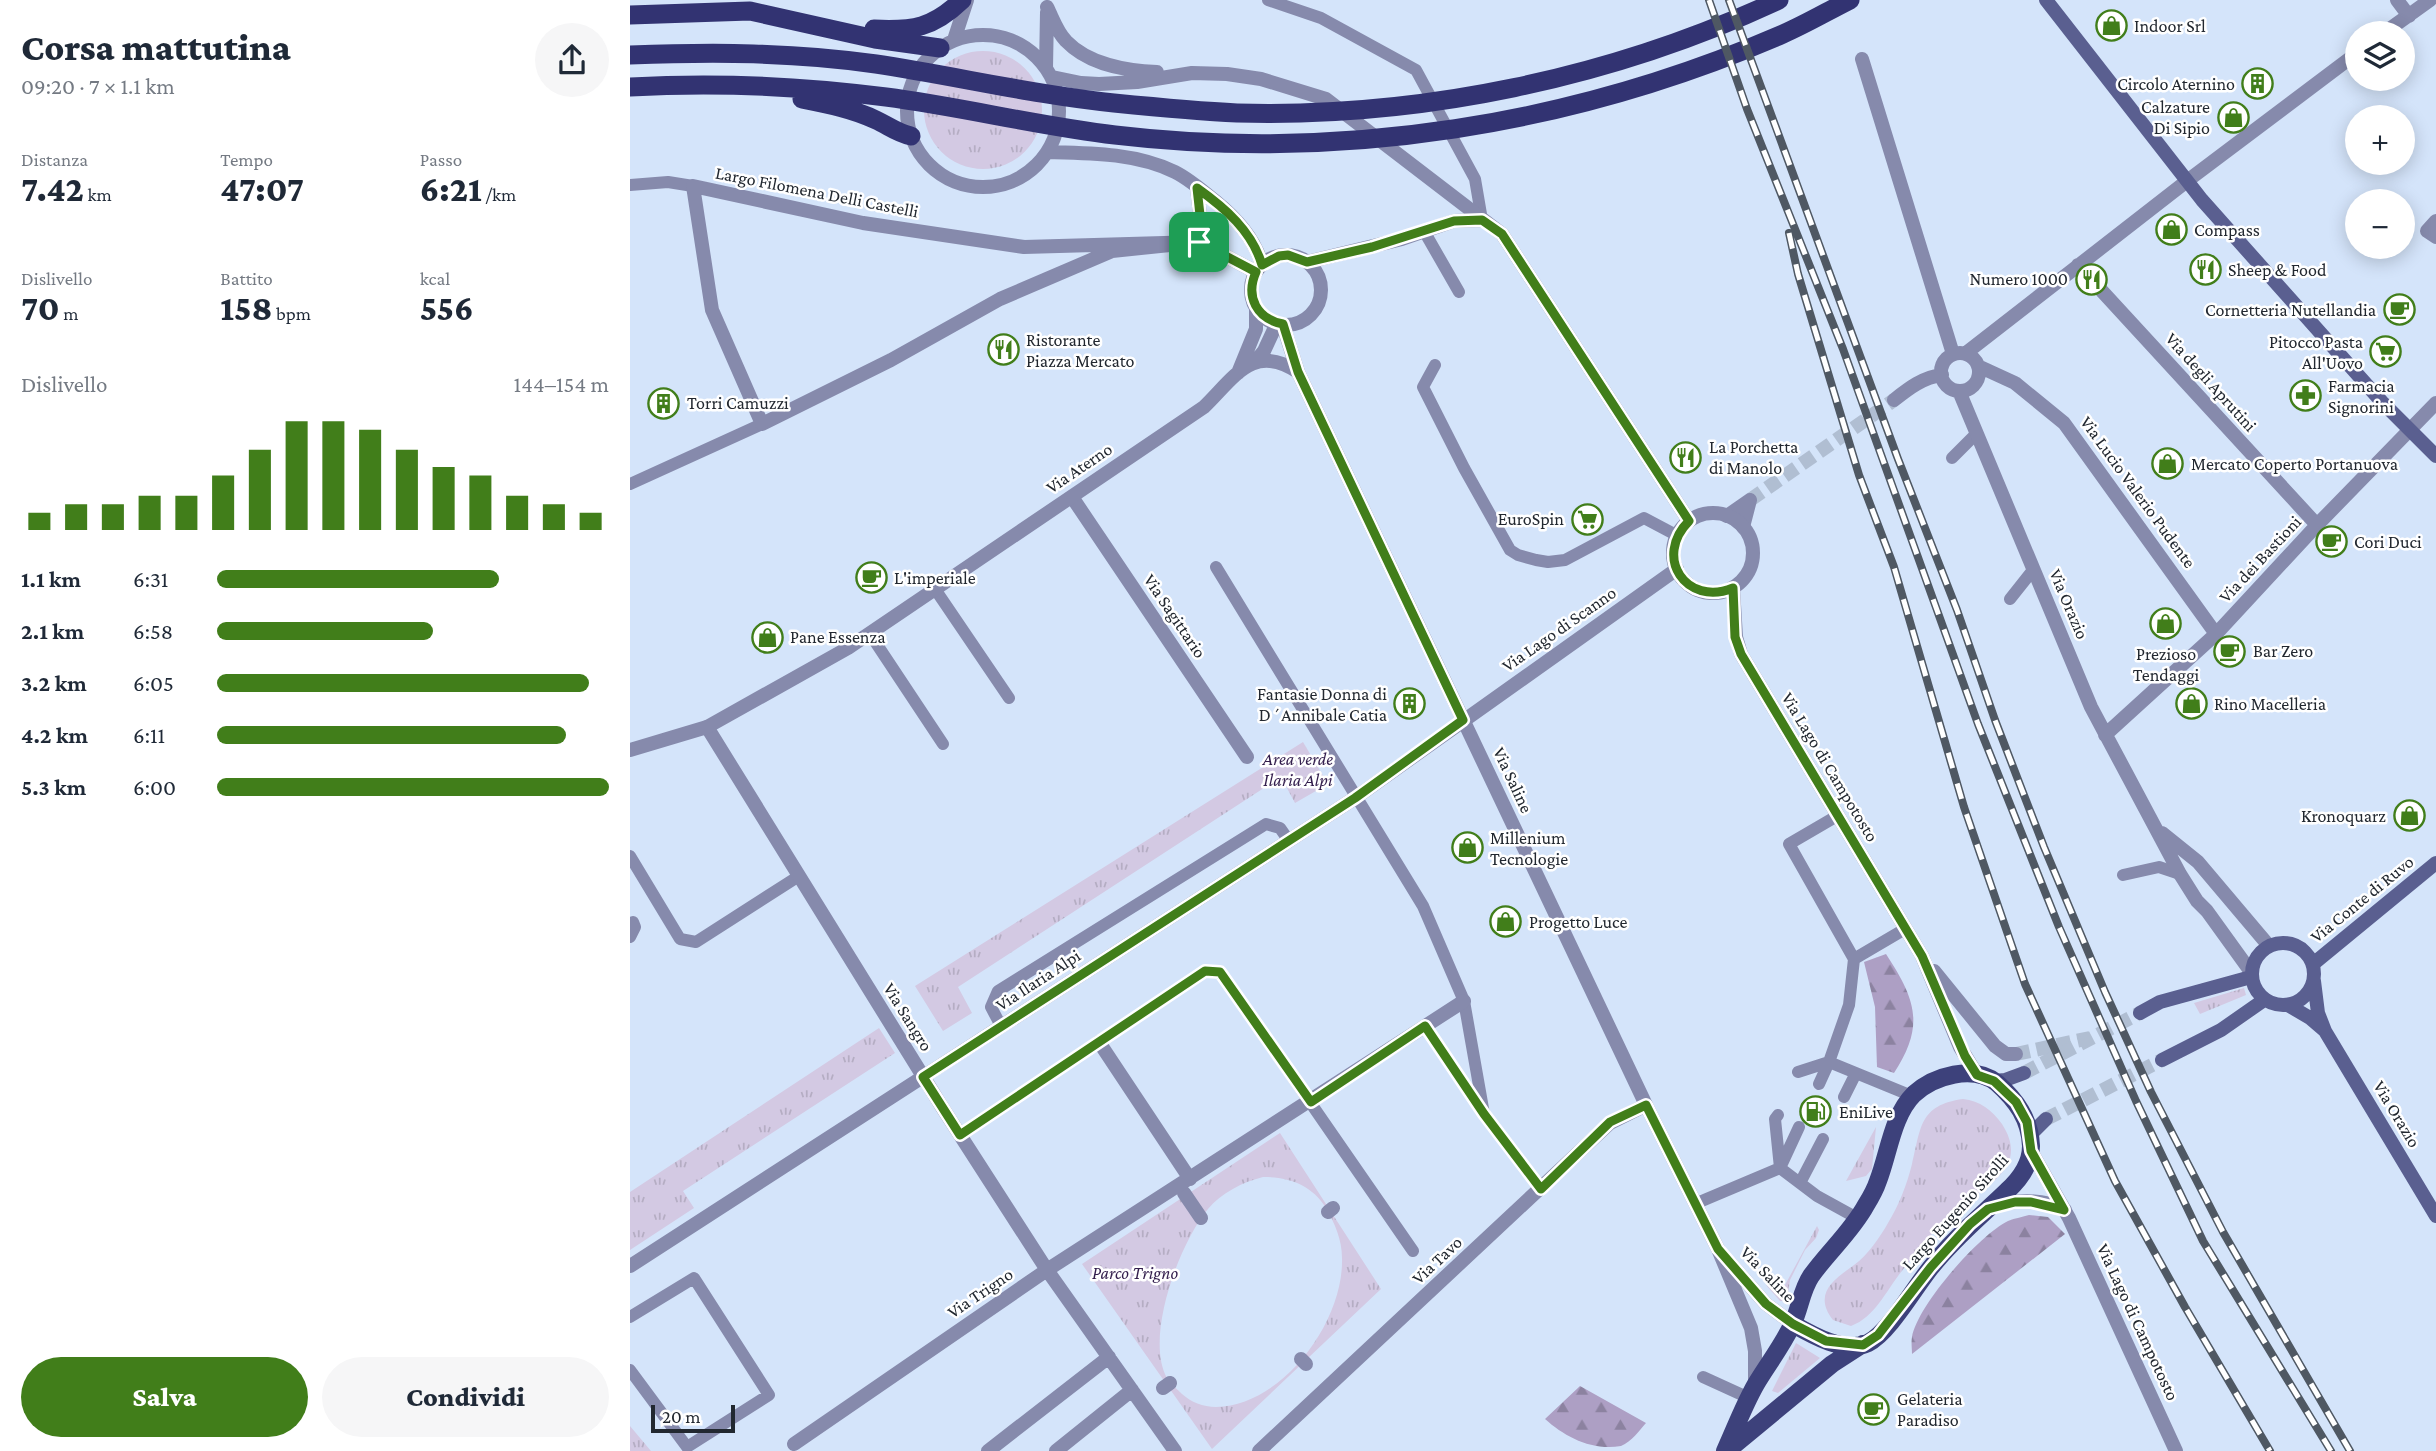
<!DOCTYPE html>
<html lang="it">
<meta charset="utf-8">
<style>
body{margin:0;font-family:"Crimson Pro",serif;background:#f6f6f7;color:#1f2937;height:100vh;display:flex;flex-direction:column;font-size:26px;white-space:nowrap}
*{box-sizing:border-box;margin:0}
p{font-size:23px;color:#747a83}
.icon{flex:none;width:38px;height:38px;fill:none;stroke:currentColor;stroke-width:2;stroke-linecap:round;stroke-linejoin:round}
.map{position:relative;flex:1;overflow:hidden}
.details{display:flex;flex-direction:column;background:#fff;width:630px}
.details>*{flex:none}
.fabs{position:absolute;left:1715px;top:21px;display:grid;gap:14px}
.fabs a{display:grid;place-items:center;width:70px;height:70px;border-radius:50%;background:#fff;box-shadow:0 4px 18px #0003;font-size:35px}
.scale{position:absolute;left:21px;bottom:18px;width:84px;box-sizing:border-box;padding-left:7px;border:4px solid #222830;border-top:0;font-size:19px;line-height:24px;white-space:nowrap;color:#222830;-webkit-text-stroke:5px #fff;paint-order:stroke}
.pin{position:absolute;display:grid;place-items:center;width:60px;height:60px;color:#fff;margin:-30px;border-radius:14px;box-shadow:0 4px 10px #0006}
.round{display:grid;place-items:center;flex:none;width:74px;height:74px;border-radius:37px;background:#f6f6f7}
.overview{display:flex;align-items:center;justify-content:space-between;height:119px;padding:0 21px}
h1{font-size:38px;font-weight:800;line-height:52px}
.metrics{display:grid;grid-template-columns:repeat(3,1fr);gap:10px;height:119px;padding:7px 21px}
.metrics div{display:grid;align-content:center}
.metrics b{font-size:35px;font-weight:800}
.metrics small{font-size:19px;font-weight:400}
.metrics p{font-size:19px}
.chart{height:196px;padding:14px 21px}
.chart p{display:flex;justify-content:space-between}
.chart svg{width:100%;height:126px;margin-top:7px;stroke:#417e1a;stroke-width:6}
.primary-button{display:flex;gap:14px;margin-top:auto;padding:14px 21px}
.primary-button a{flex:1;height:80px;border-radius:42px;background:#417e1a;color:#fff;font-size:28px;font-weight:800;line-height:80px;text-align:center}
.primary-button a+a{background:#f6f6f7;color:#1f2937}
ul{padding:0 21px;list-style:none;font-size:23px}
li{display:grid;grid-template-columns:112px 84px 1fr;align-items:center;height:52px}
li i{height:18px;border-radius:9px;background:#417e1a}
main{display:flex;flex:1;min-height:0}
.map>svg:first-child{display:block}
</style>
<main>
<section class="details">
<div class="overview"><div><h1>Corsa mattutina</h1><p>09:20 · 7 × 1.1 km</p></div><a class="round"><svg class="icon" aria-label="share" viewBox="0 0 24 24"><path d="M12 15V3M7 8l5-5 5 5M5 13v7h14v-7"/></svg></a></div>
<div class="metrics">
<div><p>Distanza</p><b>7.42<small> km</small></b></div>
<div><p>Tempo</p><b>47:07</b></div>
<div><p>Passo</p><b>6:21<small> /km</small></b></div>
</div>
<div class="metrics">
<div><p>Dislivello</p><b>70<small> m</small></b></div>
<div><p>Battito</p><b>158<small> bpm</small></b></div>
<div><p>kcal</p><b>556</b></div>
</div>
<div class="chart"><p><span>Dislivello</span>144–154 m</p>
<svg viewBox="0 0 160 44" preserveAspectRatio="none"><path d="M5 44V38M15 44V35M25 44V35M35 44V32M45 44V32M55 44V25M65 44V16M75 44V6M85 44V6M95 44V9M105 44V16M115 44V22M125 44V25M135 44V32M145 44V35M155 44V38"/></svg>
</div>
<ul>
<li><b>1.1 km</b>6:31<i style="width:72%"></i></li>
<li><b>2.1 km</b>6:58<i style="width:55%"></i></li>
<li><b>3.2 km</b>6:05<i style="width:95%"></i></li>
<li><b>4.2 km</b>6:11<i style="width:89%"></i></li>
<li><b>5.3 km</b>6:00<i style="width:100%"></i></li>
</ul>
<div class="primary-button"><a>Salva</a><a>Condividi</a></div>
</section>
<div class="map">
<svg width="1806" height="1451" viewBox="0 0 1806 1451">
<defs>
<pattern id="grass-tufts" width="24" height="20" patternUnits="userSpaceOnUse" patternTransform="scale(1.75)"><rect width="24" height="20" fill="#d3c9e3"/><path d="M3 7l-1-3M5 7V3M7 7l1-3M15 17l-1-3M17 17v-4M19 17l1-3" fill="none" stroke="#b5adc3"/></pattern>
<pattern id="forest-firs" width="22" height="20" patternUnits="userSpaceOnUse" patternTransform="scale(1.75)"><rect width="22" height="20" fill="#ad9fc4"/><path d="M5 1l3.5 6h-7zM16 11l3.5 6h-7z" fill="#8c82a0"/></pattern>
</defs>
<rect width="100%" height="100%" fill="#d4e4fa"/>
<path fill="url(#grass-tufts)" fill-rule="evenodd" d="M294 110a59 59 0 1 1 118 0a59 59 0 1 1-118 0Z
M673,742L698,784L665,803L651,777L617,799L328,987L342,1013L313,1031L285,986Z
M1614,988L1616,995L1570,1014L1564,1003Z
M249,1028L265,1053L53,1191L64,1208L0,1250V1192Z
M1333,1099C1350,1101 1362,1110 1372,1124C1397,1163 1365,1181 1338,1201C1325,1210 1313,1223 1302,1234C1292,1247 1281,1259 1271,1272C1256,1291 1245,1317 1221,1326L1203,1320C1182,1293 1205,1279 1224,1265C1238,1255 1250,1237 1258,1223C1269,1205 1277,1184 1282,1164C1291,1128 1289,1105 1333,1099Z
M1246,1127L1242,1169L1236,1176L1216,1181Z
M650,1133L751,1289L582,1449L452,1264ZM633,1177C659,1177 682,1185 696,1208C705,1224 712,1240 712,1258C714,1322 652,1406 586,1407C573,1407 561,1402 552,1394C547,1389 541,1384 537,1378C514,1337 550,1242 578,1209C591,1193 613,1182 633,1177Z
M1187,1226L1189,1230L1186,1238L1175,1250L1160,1280L1157,1301H1150L1136,1285C1143,1289 1149,1292 1155,1285Z
M1166,1343L1190,1358L1148,1393L1142,1391Z
M0,1426L21,1451H0Z"/>
<path fill="url(#forest-firs)" d="M1256,954C1286,1000 1295,1025 1264,1073L1247,1067L1245,1007L1234,962Z
M1399,1215L1418,1217L1435,1234L1282,1354C1282,1349 1281,1342 1282,1337C1287,1306 1349,1235 1378,1221C1385,1218 1393,1217 1399,1215Z
M950,1386L1016,1423C1009,1431 1002,1441 991,1446C962,1451 935,1437 915,1419Z"/>
<g fill="none" stroke-linecap="round" stroke-linejoin="round">
<path stroke="#b0bed2" stroke-width="14" stroke-dasharray="14 7" stroke-linecap="butt" d="M1120,500L1264,400"/>
<path stroke="#b0bed2" stroke-width="14" stroke-dasharray="14 7" stroke-linecap="butt" d="M1386,1054L1460,1038"/>
<path stroke="#b0bed2" stroke-width="14" stroke-dasharray="14 7" stroke-linecap="butt" d="M1394,1073L1510,1013
M1416,1119L1532,1060"/>
<path stroke="#868aac" stroke-width="12" d="M638,0L691,18L786,70L845,179L852,220
M0,185L38,182L63,186
M794,231L829,292
M805,365L793,387L834,468L880,550L888,555L906,560L918,562L935,560L1014,518L1048,536
M1322,458L1347,433
M0,484L132,424
M586,567L793,906L834,1001L854,1114
M305,589L379,698
M1380,599L1403,570
M240,634L313,744
M0,856L50,939L66,942L169,876
M1493,875L1529,867L1550,874
M0,937L5,927L3,922
M1224,959L1275,929
M371,1026L361,1007L368,991L636,824L650,828L659,841
M795,1026L854,1114L911,1189
M1168,1072L1199,1062L1282,1096
M1189,1084L1199,1062L1219,1005L1224,959L1159,844L1207,816
M1214,1097L1226,1073
M1148,1115L1145,1119L1150,1168L1187,1196L1227,1218
M330,1135L575,971L590,972L783,1251
M1170,1183L1193,1139
M1067,1203L1150,1168L1169,1127
M0,1317L64,1278L139,1395L57,1447L0,1370
M1073,1377L1119,1398"/>
<path stroke="#868aac" stroke-width="14" d="M1767,0L1779,16
M1754,33L1800,0
M1557,181L1727,53
M1806,221L1797,231L1806,237
M554,1193L571,1218
M698,1212L703,1208
M671,1359L676,1364
M533,1388L540,1383"/>
<path stroke="#868aac" stroke-width="14" d="M1232,59L1323,354
M567,188L570,215L569,242
M569,242L482,251L370,299L261,360L132,424L82,310L63,186L233,223L394,247L569,242L626,272
M1448,265L1687,525
M1336,353L1557,181
M1311 372a19 19 0 1 1 38 0a19 19 0 1 1-38 0Z
M1348,366L1385,383L1434,423L1586,634
M1329,391L1461,707L1550,874L1567,901L1577,911L1621,972
M1264,400C1278,389 1293,377 1312,375
M442,497L617,757
M1097,516L1120,500
M1113,527L1120,500
M77,727L312,1107L417,1270L545,1451
M1475,735L1586,634L1687,525L1806,403
M1532,833L1568,862L1639,946
M469,1042L560,1179
M0,1266L725,798L1047,569
M164,1444L417,1270L834,1001
M358,1451L479,1357
M426,1451L502,1390
M629,1451L980,1123L1016,1105"/>
<path stroke="#868aac" stroke-width="14" d="M417,7C423,19 427,32 436,41C458,64 496,71 527,72
M277 111a76 76 0 1 1 152 0a76 76 0 1 1-152 0Z
M324,40L337,0
M416,68L417,12
M422,77L451,83L469,84L507,82L562,73L597,74L631,79L696,99L872,234L1059,521
M418,152C460,153 506,153 545,172C559,179 573,191 585,201C606,218 625,239 632,265
M621 290a35 35 0 1 1 70 0a35 35 0 1 1-70 0Z
M677,262L772,239L824,221L852,220
M653,325L668,372L1016,1105L1088,1249L1121,1328L1125,1351V1385
M625,362L634,351L647,323
M608,373L626,329V308
M1043 553a40 40 0 1 1 80 0a40 40 0 1 1-80 0Z
M1103,588L1106,637L1111,654L1292,956L1330,1047L1347,1075
M0,750L77,727L218,648L574,407C604,378 623,342 668,372
M1304,971L1365,1046L1376,1054H1386
M1401,1151L1439,1218L1546,1451
M1359,1209C1381,1199 1413,1198 1435,1210
M1100,1263L1136,1304L1163,1324"/>
<path stroke="#5a5f90" stroke-width="14" d="M1416,0L1572,200L1752,402L1806,456
M1622 974a31 31 0 1 1 62 0a31 31 0 1 1-62 0Z
M1683,964L1806,863
M1684,981L1688,1013L1695,1031L1806,1216
M1658,1005L1680,1018L1694,1030
M1510,1013L1530,1002L1621,977
M1532,1060L1591,1030L1634,1000
M1364,1081L1375,1080L1394,1073
M1400,1135L1416,1119"/>
<path stroke="#3d417b" stroke-width="18" d="M1098,1450L1202,1364L1233,1344
M1095,1451C1105,1429 1114,1405 1126,1384C1138,1364 1152,1346 1162,1325C1170,1309 1171,1291 1181,1276C1198,1252 1222,1231 1236,1205C1241,1197 1245,1190 1248,1181C1259,1153 1262,1116 1284,1094C1304,1076 1343,1064 1367,1083C1386,1100 1400,1119 1401,1146C1401,1164 1389,1180 1377,1191C1351,1216 1324,1238 1302,1266C1286,1285 1259,1333 1238,1343C1215,1354 1182,1335 1163,1324"/>
<path stroke="#323372" stroke-width="19" d="M0,15L120,11L245,39L310,48
M244,29C283,31 303,28 332,0
M0,55C82,52 165,52 246,64C326,76 404,95 484,103C525,107 566,111 607,113C791,118 982,78 1149,0
M0,87C86,82 171,86 256,97C333,107 408,126 485,135C712,162 943,125 1153,34C1176,24 1198,11 1220,0
M172,99C197,104 223,109 246,120C259,126 267,133 281,136"/>
<defs>
<path id="rail" d="M1079,0L1117,109L1213,349L1348,724L1429,927L1506,1101L1573,1241L1701,1451
M1099,0L1268,459L1327,610L1365,720L1414,847L1475,992L1521,1092L1593,1232L1720,1451
M1159,233L1168,274L1229,475L1264,567L1334,807L1395,984L1485,1181L1555,1307L1640,1451"/>
</defs>
<use href="#rail" stroke="#4f5863" stroke-width="8"/>
<use href="#rail" stroke="#fff" stroke-width="5" stroke-dasharray="16" stroke-linecap="butt"/>
</g>
<g fill="none" stroke-linecap="round" stroke-linejoin="round">
<defs>
<path id="route" d="M567,188C595,208 622,231 632,265L649,256L658,255L677,262L742,247L824,221L852,220L872,234L1059,521C1023,557 1056,607 1103,588L1105,637L1111,654L1292,956L1335,1056L1347,1075L1364,1081L1386,1102L1397,1122L1401,1151L1434,1210L1401,1202H1385L1358,1209L1340,1224L1301,1267L1248,1335L1233,1345L1196,1341L1163,1324L1136,1304L1088,1249L1016,1105L980,1122L911,1189L854,1114L795,1026L681,1102L590,972L575,971L330,1135L293,1077L725,798L833,720L668,372L653,324C627,319 615,297 626,272L569,242L570,215Z"/>
</defs>
<use href="#route" stroke="#fff" stroke-width="14"/>
<use href="#route" stroke="#417e1a" stroke-width="9"/>
</g>
<defs>
<symbol id="shop-ring" viewBox="-11 -11 22 22"><circle r="9.5" fill="#fff" stroke="#417e1a" stroke-width="1.5"/><path d="M-5-2.5h2.3a2.7 3.5 0 0 1 5.4 0H5L5.5 6h-11ZM-1.5-2.5h3a1.5 2.3 0 0 0-3 0Z" fill="#417e1a"/></symbol>
<symbol id="building-ring" viewBox="-11 -11 22 22"><circle r="9.5" fill="#fff" stroke="#417e1a" stroke-width="1.5"/><path d="M-4-6H4V6H1V3H-1V6H-4ZM-2.5-4.3h1.7v1.8h-1.7ZM.8-4.3h1.7v1.8H.8ZM-2.5-1h1.7V.8h-1.7ZM.8-1h1.7V.8H.8Z" fill="#417e1a"/></symbol>
<symbol id="restaurant-ring" viewBox="-11 -11 22 22"><circle r="9.5" fill="#fff" stroke="#417e1a" stroke-width="1.5"/><path d="M-5-6h1v4h1v-4h1v4h1v-4h1v5L-1.5 .5V6h-2V.5L-5-1ZM5-6V6H3V1.5H1.5Q1.5-4 5-6Z" fill="#417e1a"/></symbol>
<symbol id="cafe-ring" viewBox="-11 -11 22 22"><circle r="9.5" fill="#fff" stroke="#417e1a" stroke-width="1.5"/><path d="M-5.5-4.5H6V0H3Q3 3.5 0 3.5H-2.5Q-5.5 3.5-5.5 0ZM3-3.2v2h1.7v-2ZM-6 4.5H4V6H-6Z" fill="#417e1a"/></symbol>
<symbol id="supermarket-ring" viewBox="-11 -11 22 22"><circle r="9.5" fill="#fff" stroke="#417e1a" stroke-width="1.5"/><path d="M-6-5.5h2.5l.6 2H6L4.5 2H-2.5L-4.4-4H-6ZM-1.5 3.2a1.3 1.3 0 1 0 .1 0ZM3 3.2a1.3 1.3 0 1 0 .1 0Z" fill="#417e1a"/></symbol>
<symbol id="pharmacy-ring" viewBox="-11 -11 22 22"><circle r="9.5" fill="#fff" stroke="#417e1a" stroke-width="1.5"/><path d="M-2-6h4v4h4v4h-4v4h-4v-4h-4v-4h4Z" fill="#417e1a"/></symbol>
<symbol id="fuel-ring" viewBox="-11 -11 22 22"><circle r="9.5" fill="#fff" stroke="#417e1a" stroke-width="1.5"/><path d="M-5.5-6h7V0h2V4h1.3V-2.5L3-4.5l.8-.8L6-3V5H2.5V1h-1V6h-7ZM-4.2-4.7v3.2H.2V-4.7Z" fill="#417e1a"/></symbol>
</defs>
<g fill-rule="evenodd">
<use href="#shop-ring" x="1464" y="8" width="35" height="35"/>
<use href="#building-ring" x="1610" y="66" width="35" height="35"/>
<use href="#shop-ring" x="1586" y="100" width="35" height="35"/>
<use href="#shop-ring" x="1524" y="212" width="35" height="35"/>
<use href="#restaurant-ring" x="1558" y="252" width="35" height="35"/>
<use href="#restaurant-ring" x="1444" y="262" width="35" height="35"/>
<use href="#cafe-ring" x="1752" y="292" width="35" height="35"/>
<use href="#restaurant-ring" x="356" y="332" width="35" height="35"/>
<use href="#supermarket-ring" x="1738" y="334" width="35" height="35"/>
<use href="#pharmacy-ring" x="1658" y="378" width="35" height="35"/>
<use href="#building-ring" x="16" y="386" width="35" height="35"/>
<use href="#restaurant-ring" x="1038" y="440" width="35" height="35"/>
<use href="#shop-ring" x="1520" y="446" width="35" height="35"/>
<use href="#supermarket-ring" x="940" y="502" width="35" height="35"/>
<use href="#cafe-ring" x="1684" y="524" width="35" height="35"/>
<use href="#cafe-ring" x="224" y="560" width="35" height="35"/>
<use href="#shop-ring" x="1518" y="606" width="35" height="35"/>
<use href="#shop-ring" x="120" y="620" width="35" height="35"/>
<use href="#cafe-ring" x="1582" y="634" width="35" height="35"/>
<use href="#building-ring" x="762" y="686" width="35" height="35"/>
<use href="#shop-ring" x="1544" y="686" width="35" height="35"/>
<use href="#shop-ring" x="1762" y="798" width="35" height="35"/>
<use href="#shop-ring" x="820" y="830" width="35" height="35"/>
<use href="#shop-ring" x="858" y="904" width="35" height="35"/>
<use href="#fuel-ring" x="1168" y="1094" width="35" height="35"/>
<use href="#cafe-ring" x="1226" y="1392" width="35" height="35"/>
</g>
<g text-anchor="middle" stroke-width="5" stroke-linejoin="round" paint-order="stroke">
<g font-size="18" fill="#222830" stroke="#fff" text-anchor="start">
<text x="1504" y="32">Indoor Srl</text>
<text x="1605" y="90" text-anchor="end">Circolo Aternino</text>
<text x="1580" y="113" text-anchor="end">Calzature<tspan x="1580" dy="21">Di Sipio</tspan></text>
<text x="1564" y="236">Compass</text>
<text x="1598" y="276">Sheep &amp; Food</text>
<text x="1438" y="285" text-anchor="end">Numero 1000</text>
<text x="1746" y="316" text-anchor="end">Cornetteria Nutellandia</text>
<text x="396" y="346">Ristorante<tspan x="396" dy="21">Piazza Mercato</tspan></text>
<text x="1733" y="348" text-anchor="end">Pitocco Pasta<tspan x="1733" dy="21">All'Uovo</tspan></text>
<text x="1698" y="392">Farmacia<tspan x="1698" dy="21">Signorini</tspan></text>
<text x="57" y="409">Torri Camuzzi</text>
<text x="1079" y="453">La Porchetta<tspan x="1079" dy="21">di Manolo</tspan></text>
<text x="1561" y="470">Mercato Coperto Portanuova</text>
<text x="934" y="525" text-anchor="end">EuroSpin</text>
<text x="1724" y="548">Cori Duci</text>
<text x="264" y="584">L'imperiale</text>
<text x="160" y="643">Pane Essenza</text>
<text x="1623" y="657">Bar Zero</text>
<text x="1536" y="660" text-anchor="middle">Prezioso<tspan x="1536" dy="21">Tendaggi</tspan></text>
<text x="757" y="700" text-anchor="end">Fantasie Donna di<tspan x="757" dy="21">D´Annibale Catia</tspan></text>
<text x="1584" y="710">Rino Macelleria</text>
<text x="1756" y="822" text-anchor="end">Kronoquarz</text>
<text x="860" y="844">Millenium<tspan x="860" dy="21">Tecnologie</tspan></text>
<text x="899" y="928">Progetto Luce</text>
<text x="1209" y="1118">EniLive</text>
<text x="1267" y="1405">Gelateria<tspan x="1267" dy="21">Paradiso</tspan></text>
</g>
<g font-size="18" fill="#222830" stroke="#fff">
<text transform="translate(187 192) rotate(11)" y="6">Largo Filomena Delli Castelli</text>
<text transform="translate(1581 382) rotate(48)" y="6">Via degli Aprutini</text>
<text transform="translate(449 468) rotate(-34)" y="6">Via Aterno</text>
<text transform="translate(1508 492) rotate(54)" y="6">Via Lucio Valerio Pudente</text>
<text transform="translate(1630 559) rotate(-47)" y="6">Via dei Bastioni</text>
<text transform="translate(1439 604) rotate(67)" y="6">Via Orazio</text>
<text transform="translate(545 616) rotate(56)" y="6">Via Sagittario</text>
<text transform="translate(929 629) rotate(-35)" y="6">Via Lago di Scanno</text>
<text transform="translate(1200 767) rotate(59)" y="6">Via Lago di Campotosto</text>
<text transform="translate(883 780) rotate(65)" y="6">Via Saline</text>
<text transform="translate(1732 899) rotate(-39)" y="6">Via Conte di Ruvo</text>
<text transform="translate(408 980) rotate(-33)" y="6">Via Ilaria Alpi</text>
<text transform="translate(278 1017) rotate(58)" y="6">Via Sangro</text>
<text transform="translate(1767 1114) rotate(59)" y="6">Via Orazio</text>
<text transform="translate(1325 1212) rotate(-48)" y="6">Largo Eugenio Sirolli</text>
<text transform="translate(807 1260) rotate(-43)" y="6">Via Tavo</text>
<text transform="translate(1138 1274) rotate(46)" y="6">Via Saline</text>
<text transform="translate(350 1293) rotate(-34)" y="6">Via Trigno</text>
<text transform="translate(1508 1322) rotate(65)" y="6">Via Lago di Campotosto</text>
</g>
<g font-size="18" font-style="italic" fill="#321d4c" stroke="#fff">
<text x="668" y="765">Area verde<tspan x="668" dy="21">Ilaria Alpi</tspan></text>
<text x="505" y="1279">Parco Trigno</text>
</g>
</g>
</svg>
<div class="fabs">
<a><svg class="icon" aria-label="layers" viewBox="0 0 24 24"><path d="M12 4l9 5-9 5-9-5zM3 14l9 5 9-5"/></svg></a>
<a>+</a>
<a>−</a>
</div>
<div class="scale">20 m</div>
<div class="pin" style="left:569px;top:242px;background:#1e9e55"><svg class="icon" aria-label="arrive" viewBox="0 0 24 24"><path d="M6 21V4h12l-3 4 3 4H6"/></svg></div>
</div>
</main>
